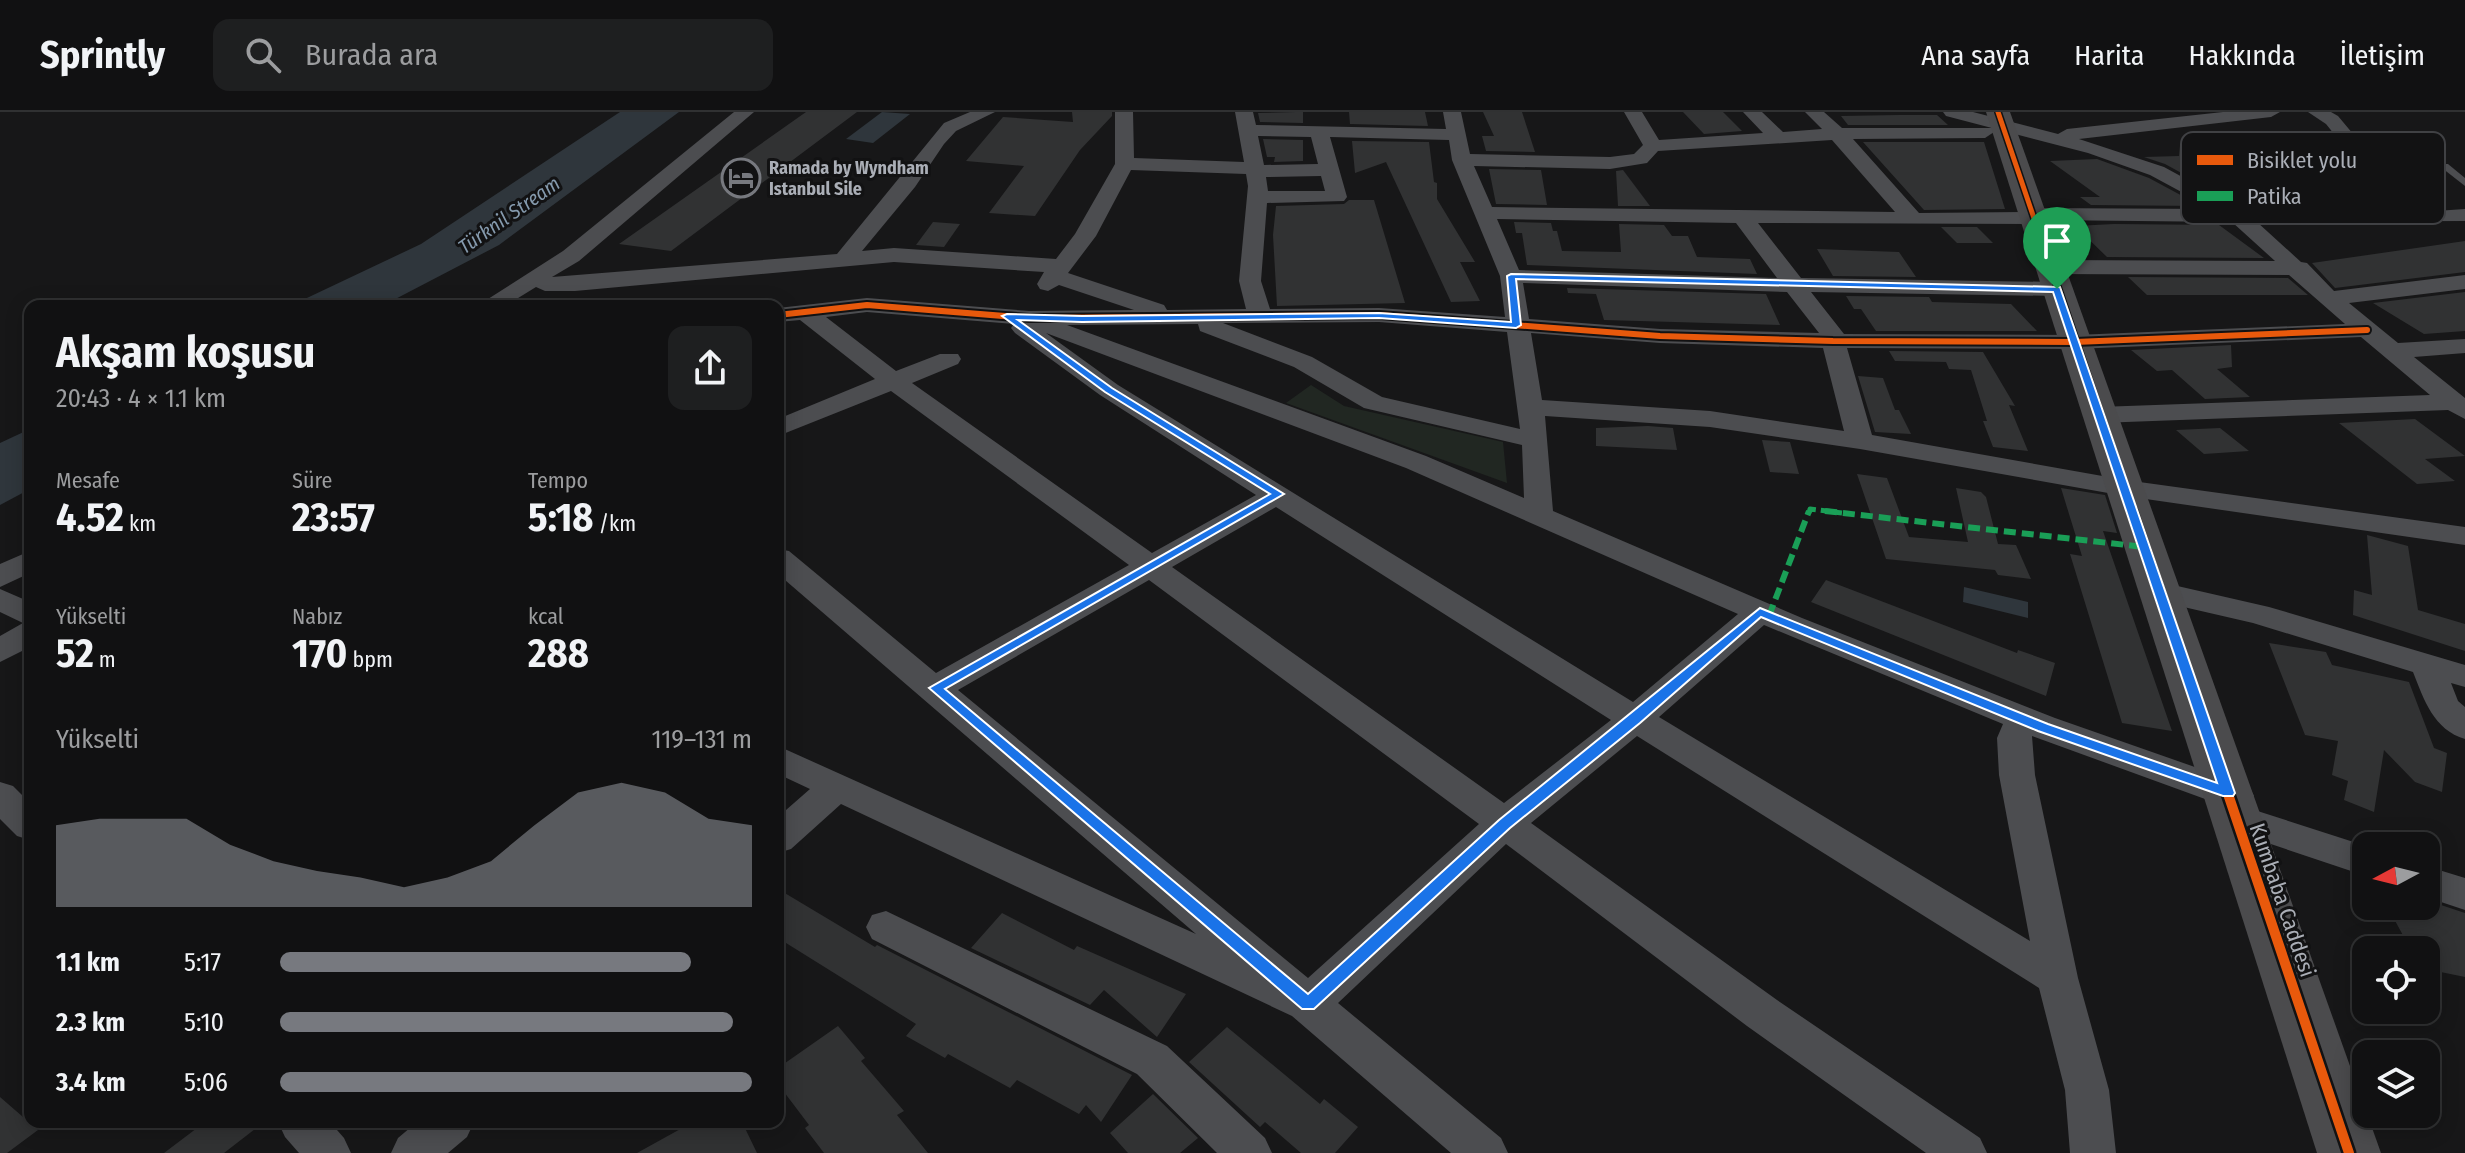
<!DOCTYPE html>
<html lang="tr">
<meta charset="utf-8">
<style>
body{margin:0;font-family:"Fira Sans Condensed",sans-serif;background:#1e1f20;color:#f1f3f6;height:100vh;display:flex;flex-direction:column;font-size:30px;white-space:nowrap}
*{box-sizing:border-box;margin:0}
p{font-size:26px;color:#9c9d9f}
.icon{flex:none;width:44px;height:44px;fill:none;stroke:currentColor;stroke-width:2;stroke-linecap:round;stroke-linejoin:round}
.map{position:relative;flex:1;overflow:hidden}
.panel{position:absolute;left:24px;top:188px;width:760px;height:828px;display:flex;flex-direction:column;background:#111112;border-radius:16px;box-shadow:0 4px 20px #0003,0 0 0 2px #303132}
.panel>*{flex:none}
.needle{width:52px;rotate:263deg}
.buttons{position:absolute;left:2352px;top:720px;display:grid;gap:16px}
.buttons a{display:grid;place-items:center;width:88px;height:88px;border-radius:16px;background:#111112;box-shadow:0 4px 20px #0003,0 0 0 2px #303132;font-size:40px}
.pin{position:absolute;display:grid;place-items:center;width:68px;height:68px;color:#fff;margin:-82px -34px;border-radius:50% 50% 50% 0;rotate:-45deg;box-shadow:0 0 8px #0007}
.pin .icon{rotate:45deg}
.round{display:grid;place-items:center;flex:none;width:84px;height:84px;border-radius:16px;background:#1e1f20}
.headline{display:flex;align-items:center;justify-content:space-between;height:136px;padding:0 32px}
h1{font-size:44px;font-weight:700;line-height:60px}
.stats{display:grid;grid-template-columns:repeat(3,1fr);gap:12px;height:136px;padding:8px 32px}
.stats div{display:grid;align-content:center}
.stats b{font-size:40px;font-weight:700}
.stats small{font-size:22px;font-weight:400}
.stats p{font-size:22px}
.chart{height:224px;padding:16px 32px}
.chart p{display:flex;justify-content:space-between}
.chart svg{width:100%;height:144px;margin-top:8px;fill:#77797f;opacity:.7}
ul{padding:0 32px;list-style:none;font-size:26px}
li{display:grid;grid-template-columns:128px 96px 1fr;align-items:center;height:60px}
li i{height:20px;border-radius:10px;background:#77797f}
header{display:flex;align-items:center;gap:48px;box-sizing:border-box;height:112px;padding:0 40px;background:#111112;border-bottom:2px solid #303132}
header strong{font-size:38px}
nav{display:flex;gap:44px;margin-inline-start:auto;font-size:28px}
.search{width:560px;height:72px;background:#1e1f20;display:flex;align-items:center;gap:20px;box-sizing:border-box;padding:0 28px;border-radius:16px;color:#9c9d9f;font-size:30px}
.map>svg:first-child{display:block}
</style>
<header>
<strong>Sprintly</strong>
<div class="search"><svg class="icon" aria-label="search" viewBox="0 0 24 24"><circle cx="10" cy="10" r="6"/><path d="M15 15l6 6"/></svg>Burada ara</div>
<nav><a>Ana sayfa</a><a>Harita</a><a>Hakkında</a><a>İletişim</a></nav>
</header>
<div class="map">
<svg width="2465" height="1041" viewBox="0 0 2465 1041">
<rect width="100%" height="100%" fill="#171718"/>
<path fill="#212722" d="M1311,273L1344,294L1503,330L1507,371L1286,291Z"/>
<path fill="#2f363c" d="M620,0H679L499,133L382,194H290L421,132Z
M882,0L910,2L873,31L846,27Z
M30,317V377L0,393V331Z
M1964,475L2028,490V506L1963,490Z"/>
<path fill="#313233" d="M806,0H857L671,139L619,132Z
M1072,0H1112V4L1080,38L1035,104L989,101L1024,54L966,49L1003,5L1073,10Z
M1296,0H1303V11L1260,10L1258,1Z
M1349,0H1425L1428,14L1350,12Z
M1483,0H1522L1535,40L1486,39L1482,24H1494Z
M1683,0H1723L1742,19L1704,22Z
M1899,3H1937L1948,13H1848L1841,4Z
M1263,27L1303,28V49L1274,50L1275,45H1267Z
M1352,29L1429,30L1434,70L1437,71V87L1475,150H1460L1480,189L1451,190L1386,50L1355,61Z
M2241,29L2282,57L2335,94H2293L2288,90L2240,93L2165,52L2144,45L2179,44L2180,33Z
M1863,30H1984L2005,97L1924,98Z
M2097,47L2149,66L2201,94L2091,93L2080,85H2100L2050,49Z
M1489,57L1541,58L1547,93L1496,92Z
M1623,58L1650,94H1618L1616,59Z
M1349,88H1374L1405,191L1277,194L1273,123L1276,94L1344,92Z
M933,110L960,112L944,135L916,133Z
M1514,110L1551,111L1553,119H1557L1562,139L1621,140L1619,112L1664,113L1672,124H1688L1697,145L1750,147L1757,162L1527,153L1522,121H1516Z
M2114,112L2219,113L2264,146L2107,145L2075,114Z
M1941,115H1977L1993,131H1957Z
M2465,129V160L2335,176L2312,151Z
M1817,137L1899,140L1916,165L1833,164Z
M2128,165L2288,166L2308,183H2147Z
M1567,176L1766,182L1780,213L1604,208L1596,182L1568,181Z
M2465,180V219L2424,222L2373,191Z
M1846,184L1929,185L1932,190L2011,192L2037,219H1876L1861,197H1854Z
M2231,233L2232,255L2217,257L2250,285L2205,287L2172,258L2157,259L2131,238Z
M1889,239L1983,240L2015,294L2009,293L2028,339L1993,335L1983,309H1987L1971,258L1949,257L1946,250L1895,249Z
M1858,264L1883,266L1895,298H1899L1911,322L1875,320Z
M2415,307L2465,344L2425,347L2455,369L2417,372L2339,311Z
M1648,314L1673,316L1677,338L1596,334V316Z
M2220,316L2249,339L2204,342L2176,318Z
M1762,328L1790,330L1799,362L1770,360Z
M1857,362L1887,366L1909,425L1968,430L1956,376L1981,380L1986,385L1998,432L2016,433L2031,467L1998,463L1995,458L1886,447Z
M2061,376L2105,383L2117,421L2103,419L2172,619L2122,611L2070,442L2082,444Z
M2367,423L2408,434L2418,498L2465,512V539L2353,503L2354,478L2372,483Z
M1826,468L2017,541L2018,538L2055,551L2046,584L1811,490Z
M2269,531L2326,540L2332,553L2409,570L2434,636L2447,641L2442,680L2415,670L2384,638L2374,700L2344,688L2348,669L2332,663L2338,629L2305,623Z
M778,777L875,835L877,833L1132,963L1101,1010L1086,993L1079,1002L1017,968L1010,976L948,942L945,946L906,924L916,912L778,826Z
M2426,788L2465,801V865L2426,857V838H2411L2387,794H2426Z
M1002,801L1074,838L1077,834L1186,882L1157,925L1104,878L1090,893L971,836Z
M838,914L865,946L861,949L904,999L897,1003L928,1041H824L805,1016L809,1013L778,972V956Z
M1227,915L1320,992L1324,987L1358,1015L1335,1041H1301L1265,1010L1260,1015L1189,950Z
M1153,982L1198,1026L1180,1041H1128L1110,1021Z
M0,985L38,1018L7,1041H0Z
M205,1010H264L224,1041H164Z
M693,1010H742L757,1041H637Z"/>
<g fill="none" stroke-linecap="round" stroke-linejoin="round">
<path fill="#4c4d50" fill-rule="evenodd" d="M2442,52H2448L2465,66V74L2442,56Z"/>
<path fill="#4c4d50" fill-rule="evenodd" d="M734,0H754L579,149L552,165L837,142L944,11L970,0H995L956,19L944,32L915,75L862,139L894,136L1056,147L1075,122L1115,52V0H1133L1134,46L1244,50L1235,0H1253L1256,13L1446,17L1443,0H1461L1470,42L1610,45L1634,42L1643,33L1624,0H1642L1659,28L1763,21L1743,0H1762L1783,20L1822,17L1805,0H1824L1842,16H1992L1994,20L1985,26L1853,27L1919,101L2023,100L2032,96L2213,97L2150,63L2088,41L1946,4L1943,0H1973L2058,22L2067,17L2223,0H2280L2271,5L2079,27L2164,55L2241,97L2410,99L2375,73L2326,12L2308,0H2331L2338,4L2389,65L2436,99L2465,97V109L2257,110L2301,150L2307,151L2334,179L2465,163V177L2349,191L2398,231L2465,227V241L2414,245L2465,286V307L2448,298L2099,311L2090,309L2086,303L2090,297L2099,295L2430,283L2361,225L2075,237L1847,236L1872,323L2125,368L2465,415V433L2125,384L1860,337L1710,315L1545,304L1553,399L1802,506L2055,606L2249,674L2254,684L2245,695L2366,734V764L2223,716L2217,706L2227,695L2032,624L2035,663L2078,866L2109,978L2116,1041H2070L2065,978L2039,876L1637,624L1531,711L1777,888L1980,1026L1987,1041H1926L1747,914L1506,732L1338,891L1501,1026L1508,1041H1451L1292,904L841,692L791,737L778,741V705L810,677L778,662V634L1196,822L778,462V437L789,439L936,561L1129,453L891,279L778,324V307L875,267L800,208L778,210V196L867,186L1029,199L1134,198L1059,173L1048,179L1040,177L1037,172L1044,160L894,150L575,179H545L536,175L505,194H477L563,139ZM1258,24L1311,25L1318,52L1264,53ZM1330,25L1449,28L1452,48L1500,164L1505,205L1379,196L1270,197L1261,169L1267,91L1344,89L1347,85ZM1832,28L1895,100L1492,95L1474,54L1610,57L1647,51L1658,39ZM1131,58L1246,62L1248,74L1239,169L1246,197L1167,198L1164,193L1068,161L1096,124ZM1321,64L1325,79H1268L1266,65ZM1497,107L1736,111L1777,166L1519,158ZM2042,108L2232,110L2275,149L2049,148L2038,155L2049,162L2289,163L2345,212L2075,223L1844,222L1811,180L2057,184L2065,182L2068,177L2065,172L2057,170L1801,166L1758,111L2033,112ZM1523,171L1787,180L1819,221L1660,217L1529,207ZM867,200L1014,212L1011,216L1015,221L1100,283L1256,383L1152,441L912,271L958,252L961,247L958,242H940L896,259L826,205ZM1379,210L1507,220L1520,317L1382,285L1312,245L1223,211ZM1198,212L1200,219L1294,255L1364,296L1522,333L1524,386L1426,344L1067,213ZM1046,221L1406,356L1738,502L1633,590L1118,273ZM1531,221L1660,231L1823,236L1844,319L1710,299L1542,288ZM1276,395L1611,608L1504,691L1172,455ZM1149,468L1479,712L1308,866L958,578ZM1764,513L2003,612L1997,626L1999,663L2030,829L1659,605Z
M30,439V461L0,475V452Z
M2160,470L2269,495L2465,553V575L2451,571L2458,589L2465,595V627C2434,618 2424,588 2413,560L2253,511L2149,487L2145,480L2149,473Z
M0,477L30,490V535L0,550V524L23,511L0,500Z
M0,670L13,674L30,691V728L17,724L0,707Z
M2426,754L2465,766V798L2426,785Z
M886,799L1167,934L1265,1026L1272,1041H1217L1137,962L872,827L866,815L872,803Z
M278,1010H330L344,1026L351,1041H299L285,1025Z
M417,1010H474L467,1025L448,1041H391L398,1026Z"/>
<path fill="#4b4b4d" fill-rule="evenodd" d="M1986,0H2010L2381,1041H2317Z"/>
<path stroke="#1a9f57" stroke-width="5" stroke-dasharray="10 5" stroke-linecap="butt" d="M1809,401L1810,397L1842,401"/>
<path stroke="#1a9f57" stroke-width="6" stroke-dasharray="12 6" stroke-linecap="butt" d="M1825,399L2144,435
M1769,504L1809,399"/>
<defs>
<path id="cycleway-far3" d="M1998,0L2058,177"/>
<path id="cycleway-far2" d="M2057,175L2133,401
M778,203L867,193L1029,206L1379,203L1660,224L1833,229L2075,230L2367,218"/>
<path id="cycleway-far1" d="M2132,399L2228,684"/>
<path id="cycleway" d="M2228,682L2349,1041"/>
</defs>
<use href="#cycleway-far3" stroke="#121213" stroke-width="8"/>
<use href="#cycleway-far2" stroke="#121213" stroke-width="10"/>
<use href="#cycleway-far1" stroke="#121213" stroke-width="13"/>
<use href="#cycleway" stroke="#121213" stroke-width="15"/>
<use href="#cycleway-far3" stroke="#e8590c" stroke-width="5"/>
<use href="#cycleway-far2" stroke="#e8590c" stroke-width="6"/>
<use href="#cycleway-far1" stroke="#e8590c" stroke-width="8"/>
<use href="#cycleway" stroke="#e8590c" stroke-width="10"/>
</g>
<path fill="#1a73e8" stroke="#fff" stroke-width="2" fill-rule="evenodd" d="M1511,162L2060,175L2235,681L2233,684H2223L2038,619L1761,505L1640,611L1510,716L1314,897H1302L929,576L1270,382L1105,280L1002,204L1007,202L1082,204L1379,201L1511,210L1507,164ZM1516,167L2053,180L2217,671L2048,612L1760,496L1499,708L1308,882L945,577L1284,382L1112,276L1018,208L1082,210L1379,206L1516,216L1521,213Z"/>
<defs>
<symbol id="hotel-ring" viewBox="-11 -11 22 22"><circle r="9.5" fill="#121213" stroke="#77797f" stroke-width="1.5"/><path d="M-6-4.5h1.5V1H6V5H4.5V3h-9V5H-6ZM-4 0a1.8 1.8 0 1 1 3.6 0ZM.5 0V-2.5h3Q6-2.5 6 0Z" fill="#77797f"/></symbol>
</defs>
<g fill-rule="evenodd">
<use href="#hotel-ring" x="719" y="44" width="44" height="44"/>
</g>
<g text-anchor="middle" stroke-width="6" stroke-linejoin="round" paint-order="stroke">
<g font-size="18" font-weight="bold" fill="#aaaeb6" stroke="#121213" text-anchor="start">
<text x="769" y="62">Ramada by Wyndham<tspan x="769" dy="21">Istanbul Sile</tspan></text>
</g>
<g font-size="20" font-style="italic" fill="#859aad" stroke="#121213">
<text transform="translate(509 103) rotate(-35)" y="7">Türknil Stream</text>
</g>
<g font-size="22" fill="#aaaeb6" stroke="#121213">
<text transform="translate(2283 788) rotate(71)" y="8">Kumbaba Caddesi</text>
</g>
</g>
<rect x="2181" y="20" width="264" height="92" rx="12" fill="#121213" stroke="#404144" stroke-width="2"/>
<rect x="2197" y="43" width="36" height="10" fill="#e8590c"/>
<rect x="2197" y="79" width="36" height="10" fill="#1a9f57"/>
<g font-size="22" fill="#aaaeb6">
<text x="2247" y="56">Bisiklet yolu</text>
<text x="2247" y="92">Patika</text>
</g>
</svg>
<div class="buttons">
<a><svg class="needle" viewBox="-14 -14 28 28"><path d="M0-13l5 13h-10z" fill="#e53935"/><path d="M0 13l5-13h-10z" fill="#9c9d9f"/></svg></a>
<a><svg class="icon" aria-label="locate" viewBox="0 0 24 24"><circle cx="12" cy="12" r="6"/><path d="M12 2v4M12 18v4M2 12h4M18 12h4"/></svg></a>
<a><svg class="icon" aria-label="layers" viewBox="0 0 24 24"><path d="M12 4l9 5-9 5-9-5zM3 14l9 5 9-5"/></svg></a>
</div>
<div class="pin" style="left:2057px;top:177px;background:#1e9e55"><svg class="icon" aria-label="arrive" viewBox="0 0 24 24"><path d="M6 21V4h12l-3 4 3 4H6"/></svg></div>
<section class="panel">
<div class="headline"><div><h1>Akşam koşusu</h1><p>20:43 · 4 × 1.1 km</p></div><a class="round"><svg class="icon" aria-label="share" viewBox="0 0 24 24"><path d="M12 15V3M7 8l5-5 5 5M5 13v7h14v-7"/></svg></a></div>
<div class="stats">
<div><p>Mesafe</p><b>4.52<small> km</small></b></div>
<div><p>Süre</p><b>23:57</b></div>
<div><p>Tempo</p><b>5:18<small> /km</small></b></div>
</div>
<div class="stats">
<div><p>Yükselti</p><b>52<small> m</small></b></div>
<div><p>Nabız</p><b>170<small> bpm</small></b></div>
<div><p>kcal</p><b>288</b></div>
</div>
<div class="chart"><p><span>Yükselti</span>119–131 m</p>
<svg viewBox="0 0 160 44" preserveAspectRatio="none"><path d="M0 44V19L10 17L20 17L30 17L40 25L50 30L60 33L70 35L80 38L90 35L100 30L110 19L120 9L130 6L140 9L150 17L160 19V44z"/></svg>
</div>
<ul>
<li><b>1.1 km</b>5:17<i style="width:87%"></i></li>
<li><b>2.3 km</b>5:10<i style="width:96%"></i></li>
<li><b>3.4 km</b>5:06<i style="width:100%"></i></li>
</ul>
</section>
</div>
